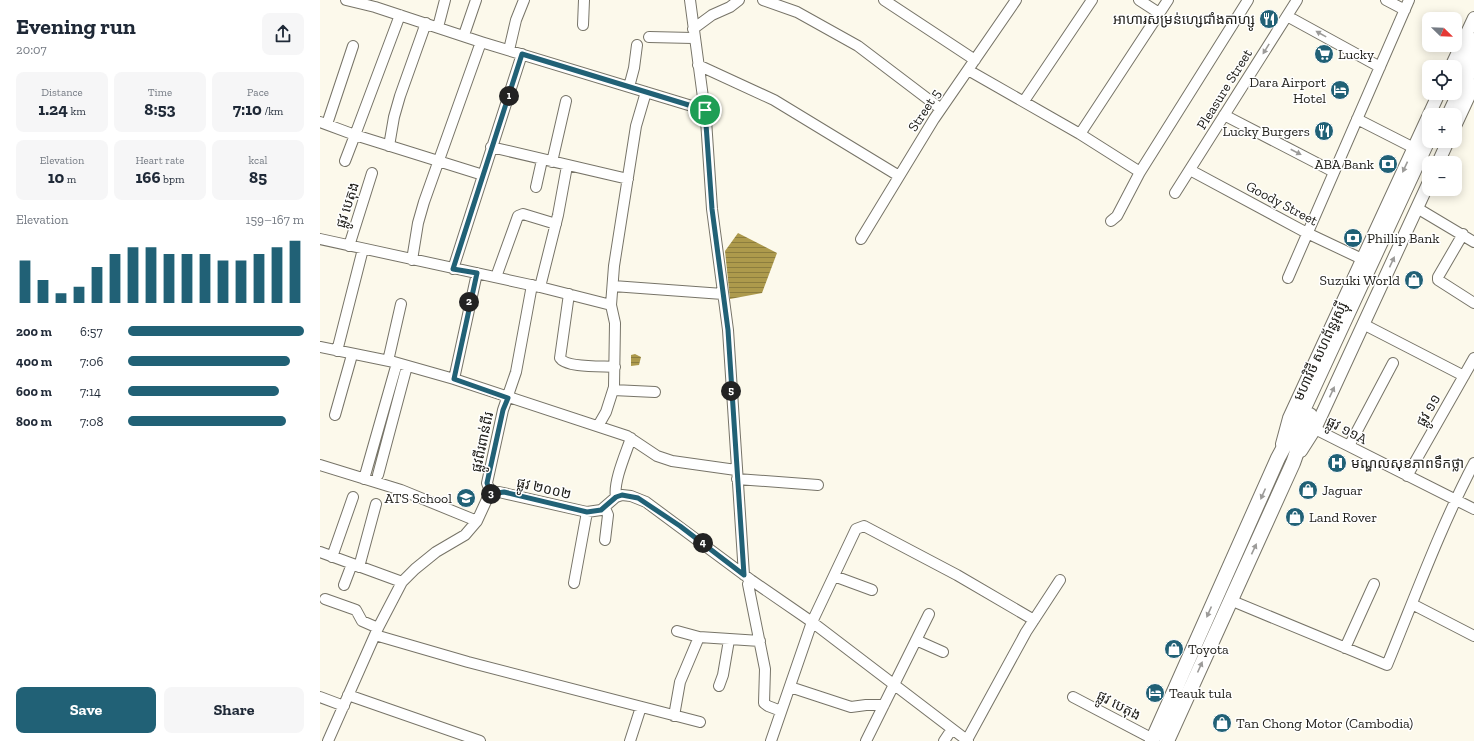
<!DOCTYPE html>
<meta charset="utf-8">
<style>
body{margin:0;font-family:"Zilla Slab","Noto Sans Khmer",serif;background:#f6f6f7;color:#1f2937;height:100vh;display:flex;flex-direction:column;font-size:15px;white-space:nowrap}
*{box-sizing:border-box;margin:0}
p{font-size:13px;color:#747a83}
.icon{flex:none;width:22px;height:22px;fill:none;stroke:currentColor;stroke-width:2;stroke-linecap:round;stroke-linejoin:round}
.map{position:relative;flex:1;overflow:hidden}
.sheet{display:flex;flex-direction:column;background:#fff;width:320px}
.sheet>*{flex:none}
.needle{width:26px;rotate:113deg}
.tools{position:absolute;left:1102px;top:12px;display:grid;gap:8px}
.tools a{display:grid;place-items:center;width:40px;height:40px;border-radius:8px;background:#fff;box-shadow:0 2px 10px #0003;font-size:20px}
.pin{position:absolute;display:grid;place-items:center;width:34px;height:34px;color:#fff;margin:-17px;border:2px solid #fff;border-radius:50%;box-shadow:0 1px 4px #0007}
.km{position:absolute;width:20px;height:20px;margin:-10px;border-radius:50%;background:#222;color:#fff;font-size:11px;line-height:20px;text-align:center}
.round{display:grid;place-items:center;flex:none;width:42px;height:42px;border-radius:8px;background:#f6f6f7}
.overview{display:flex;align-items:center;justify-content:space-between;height:68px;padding:0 16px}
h1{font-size:22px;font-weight:800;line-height:30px}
.stats{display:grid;grid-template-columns:repeat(3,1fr);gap:6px;height:68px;padding:4px 16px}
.stats div{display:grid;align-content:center;border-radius:8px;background:#f6f6f7;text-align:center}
.stats b{font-size:17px;font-weight:800}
.stats small{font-size:11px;font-weight:400}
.stats p{font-size:11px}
.chart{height:112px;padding:8px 16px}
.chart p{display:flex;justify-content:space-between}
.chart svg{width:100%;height:72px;margin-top:4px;stroke:#216176;stroke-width:6}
.action{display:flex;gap:8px;margin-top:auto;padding:8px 16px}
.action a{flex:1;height:46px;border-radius:8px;background:#216176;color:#fff;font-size:16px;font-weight:800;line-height:46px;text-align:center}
.action a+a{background:#f6f6f7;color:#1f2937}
ul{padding:0 16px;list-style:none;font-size:13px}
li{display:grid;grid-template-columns:64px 48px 1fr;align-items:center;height:30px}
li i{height:10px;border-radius:5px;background:#216176}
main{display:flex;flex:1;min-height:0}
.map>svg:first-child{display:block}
</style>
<main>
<section class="sheet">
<div class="overview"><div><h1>Evening run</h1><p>20:07</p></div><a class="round"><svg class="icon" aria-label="share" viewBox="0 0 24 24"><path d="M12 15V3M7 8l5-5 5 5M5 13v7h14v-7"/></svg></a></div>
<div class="stats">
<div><p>Distance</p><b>1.24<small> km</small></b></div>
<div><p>Time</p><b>8:53</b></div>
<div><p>Pace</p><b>7:10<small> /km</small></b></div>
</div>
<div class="stats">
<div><p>Elevation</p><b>10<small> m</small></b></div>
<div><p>Heart rate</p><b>166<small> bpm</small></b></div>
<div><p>kcal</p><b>85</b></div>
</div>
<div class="chart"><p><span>Elevation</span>159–167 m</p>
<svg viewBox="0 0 160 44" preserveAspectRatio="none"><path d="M5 44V18M15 44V30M25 44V38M35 44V34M45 44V22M55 44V14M65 44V10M75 44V10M85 44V14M95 44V14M105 44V14M115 44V18M125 44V18M135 44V14M145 44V10M155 44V6"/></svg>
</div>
<ul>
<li><b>200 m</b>6:57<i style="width:100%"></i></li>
<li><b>400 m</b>7:06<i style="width:92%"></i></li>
<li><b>600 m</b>7:14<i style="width:86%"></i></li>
<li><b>800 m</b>7:08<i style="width:90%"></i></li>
</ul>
<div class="action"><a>Save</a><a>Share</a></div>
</section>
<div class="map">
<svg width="1154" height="741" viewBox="0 0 1154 741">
<defs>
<pattern id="water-rules" width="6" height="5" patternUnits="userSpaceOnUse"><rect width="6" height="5" fill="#ad9a4c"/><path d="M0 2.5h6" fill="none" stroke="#8c7d3e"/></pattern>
</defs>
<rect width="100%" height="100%" fill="#fcf9eb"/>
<path fill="url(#water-rules)" d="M418,233L457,253L442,293L410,299L405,251Z
M315,354L321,357L319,365L311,366V355Z"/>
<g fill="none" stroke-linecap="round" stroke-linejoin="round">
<defs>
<path id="minor" d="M26,0L55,7L161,42L385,110
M370,0L386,120L392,209L408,330L424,575
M443,0L477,12L538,46L621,109
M564,0L655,60
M819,0L839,13
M1066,0L1085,10
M80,15L35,135L163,175
M967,16L1060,67
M263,25L264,0
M118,27L125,0
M373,29L392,15L410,7L419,0
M144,35L156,0
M329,37L373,38
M189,50L196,20L204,0
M378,65L454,100L579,176
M648,70L760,134L820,172
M309,87L314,68L317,45
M704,101L772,0
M904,115L1014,172
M1037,119L1094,148
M0,122L35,135L25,161
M7,124L33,46
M760,134L848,0
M69,146L74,117L80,96L106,23
M171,147L308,179
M232,162L246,101
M870,170L987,233L1042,259
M216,187L222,160
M855,193L977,0
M1097,208L1154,242
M791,221L797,216L820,172L928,0
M1143,234L1118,277V280L1154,303
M0,239L220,287L291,305
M541,239L614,119L696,0
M29,246L52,173
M92,260L98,223L104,202L161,42
M133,269L202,54
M176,277L198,216L203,214L236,224
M968,278L1089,0
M293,286L403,294
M220,287L238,215L247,166
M249,294L240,358C246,368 283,366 295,367
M1043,324L1144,376
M0,347L74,362L134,379L307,436L337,456L352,461L416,470
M17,351L43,249
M68,361L81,304
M134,379L157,273
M293,390L335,392
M15,415L32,355
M278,426L286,412L294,387L295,323L291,305L294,266L316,126L326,92
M995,429L1154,509
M1029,446L1073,363
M0,465L81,490L157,521
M58,475L87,366
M1087,476L1154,358
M44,479L77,363
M417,479L498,485
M171,494L167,483L183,410L196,372L212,285
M296,497C293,482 306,453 311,438
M285,540L288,515L285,508
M0,552L82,582
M12,557L33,497
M39,567L56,504
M514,576L552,590
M431,580L428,584L445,669L444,703L448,706L461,711
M254,583L267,512
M24,585L32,564
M5,599L36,610L42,621L58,628
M910,600L1067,665C1095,597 1120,528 1154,463
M1092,604L1154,636
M357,631L379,637L440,641
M55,635L148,662L380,722
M596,640L623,652
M1025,648L1054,584
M399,686L403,675L409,640
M470,687L531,707L546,705H564
M28,695L160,741
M0,697L24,706
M753,697L833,739
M354,716L360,682L379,637
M647,740L706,632L740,580
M8,741L58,628L82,582L95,569L116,552L145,535L157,521L168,497L171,494L179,492L267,512L281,510L296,497L302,495L311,496L326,502L431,580L492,622L648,741
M310,741L321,707
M451,741L492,622L536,529L544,526L637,575L714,620
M546,741L609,614
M624,741L632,729"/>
<path id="major" d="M1131,67L1154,18
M1135,126L1154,85
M1118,163L1128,141
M962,444L969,418L1119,93
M981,451L995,429L1109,182"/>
<path id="highway" d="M1139,73L1154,40
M1129,115L1154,62
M832,741L958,458L978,421L1109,138
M847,741L973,463L990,415"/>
</defs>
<use href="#minor" stroke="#777468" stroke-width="12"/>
<use href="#major" stroke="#777468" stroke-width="14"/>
<use href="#highway" stroke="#777468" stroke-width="16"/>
<use href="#minor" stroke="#fff" stroke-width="10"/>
<use href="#major" stroke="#fff" stroke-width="12"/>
<use href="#highway" stroke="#fff" stroke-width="14"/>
</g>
<defs><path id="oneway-solid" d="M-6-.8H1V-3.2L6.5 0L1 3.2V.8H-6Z"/></defs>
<g fill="#9c9b99">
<use href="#oneway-solid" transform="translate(1001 34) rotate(-151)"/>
<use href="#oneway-solid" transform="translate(946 49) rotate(122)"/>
<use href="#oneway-solid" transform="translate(976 152) rotate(27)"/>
<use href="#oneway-solid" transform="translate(1085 167) rotate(115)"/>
<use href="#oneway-solid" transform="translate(1072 262) rotate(-65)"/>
<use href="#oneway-solid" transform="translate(1012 392) rotate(-65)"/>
<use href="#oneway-solid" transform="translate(943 494) rotate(114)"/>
<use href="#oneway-solid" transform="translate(934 549) rotate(-65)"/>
<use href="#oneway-solid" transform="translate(889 612) rotate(114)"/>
<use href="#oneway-solid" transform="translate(880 667) rotate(-66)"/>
</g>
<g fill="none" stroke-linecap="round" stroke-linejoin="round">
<defs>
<path id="route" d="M202,54L385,110L392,209L408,330L424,575L360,526L318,498L302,495L296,497L281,510L267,512L184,492L171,494L167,483L183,410L188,398L134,379L157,273L133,269Z"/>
</defs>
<use href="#route" stroke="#fff" stroke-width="8"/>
<use href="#route" stroke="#216176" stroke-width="5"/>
</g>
<defs>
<symbol id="restaurant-disc" viewBox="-11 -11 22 22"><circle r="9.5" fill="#216176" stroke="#fff"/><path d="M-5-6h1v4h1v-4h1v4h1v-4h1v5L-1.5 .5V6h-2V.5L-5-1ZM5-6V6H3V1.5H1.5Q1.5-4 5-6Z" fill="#fff"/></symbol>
<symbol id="supermarket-disc" viewBox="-11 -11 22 22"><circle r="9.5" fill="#216176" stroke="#fff"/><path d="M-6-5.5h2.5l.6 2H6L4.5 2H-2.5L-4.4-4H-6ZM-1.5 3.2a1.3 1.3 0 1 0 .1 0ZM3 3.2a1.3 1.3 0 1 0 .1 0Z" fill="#fff"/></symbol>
<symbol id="hotel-disc" viewBox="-11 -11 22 22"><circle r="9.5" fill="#216176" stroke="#fff"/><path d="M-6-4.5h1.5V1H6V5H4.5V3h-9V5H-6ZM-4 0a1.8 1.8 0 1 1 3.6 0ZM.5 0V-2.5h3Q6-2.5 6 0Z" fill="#fff"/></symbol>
<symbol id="bank-disc" viewBox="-11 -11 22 22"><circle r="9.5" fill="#216176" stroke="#fff"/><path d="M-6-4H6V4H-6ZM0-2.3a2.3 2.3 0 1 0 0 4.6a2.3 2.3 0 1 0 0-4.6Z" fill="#fff"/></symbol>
<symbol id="shop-disc" viewBox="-11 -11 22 22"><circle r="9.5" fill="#216176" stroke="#fff"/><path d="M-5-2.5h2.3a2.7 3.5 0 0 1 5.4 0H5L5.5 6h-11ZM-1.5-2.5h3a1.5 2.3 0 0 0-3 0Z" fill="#fff"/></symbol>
<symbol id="hospital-disc" viewBox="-11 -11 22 22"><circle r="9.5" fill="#216176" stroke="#fff"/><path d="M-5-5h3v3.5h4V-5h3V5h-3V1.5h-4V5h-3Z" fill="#fff"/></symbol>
<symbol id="school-disc" viewBox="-11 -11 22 22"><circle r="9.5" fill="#216176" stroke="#fff"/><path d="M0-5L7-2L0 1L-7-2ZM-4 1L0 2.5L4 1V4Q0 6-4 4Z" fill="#fff"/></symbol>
</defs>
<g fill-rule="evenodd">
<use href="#restaurant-disc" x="938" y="8" width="22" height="22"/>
<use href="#supermarket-disc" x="993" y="43" width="22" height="22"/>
<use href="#hotel-disc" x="1009" y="79" width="22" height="22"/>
<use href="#restaurant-disc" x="993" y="120" width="22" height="22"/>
<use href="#bank-disc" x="1057" y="153" width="22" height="22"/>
<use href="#bank-disc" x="1022" y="227" width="22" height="22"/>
<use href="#shop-disc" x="1083" y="269" width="22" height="22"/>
<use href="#hospital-disc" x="1006" y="452" width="22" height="22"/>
<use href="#shop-disc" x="977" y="479" width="22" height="22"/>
<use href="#school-disc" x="135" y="487" width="22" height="22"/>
<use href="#shop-disc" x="964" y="506" width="22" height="22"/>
<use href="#shop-disc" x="843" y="638" width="22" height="22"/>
<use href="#hotel-disc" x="824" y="682" width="22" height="22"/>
<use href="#shop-disc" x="891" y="712" width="22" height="22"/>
</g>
<g text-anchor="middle" stroke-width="3" stroke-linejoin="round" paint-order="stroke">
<g font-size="14" fill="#22211c" stroke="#fff" text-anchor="start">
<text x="935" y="24" text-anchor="end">អាហារសម្រន់ហ្សេជាំងតាហ្សូ</text>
<text x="1018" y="59">Lucky</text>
<text x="1006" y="87" text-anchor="end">Dara Airport<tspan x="1006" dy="16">Hotel</tspan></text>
<text x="990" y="136" text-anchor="end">Lucky Burgers</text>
<text x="1054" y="169" text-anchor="end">ABA Bank</text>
<text x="1047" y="243">Phillip Bank</text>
<text x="1080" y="285" text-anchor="end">Suzuki World</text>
<text x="1031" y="468">មណ្ឌលសុខភាពទឹកថ្លា</text>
<text x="1002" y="495">Jaguar</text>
<text x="132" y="503" text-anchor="end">ATS School</text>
<text x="989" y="522">Land Rover</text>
<text x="868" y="654">Toyota</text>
<text x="849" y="698">Teauk tula</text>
<text x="916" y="728">Tan Chong Motor (Cambodia)</text>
</g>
<g font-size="14" fill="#22211c" stroke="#fff">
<text transform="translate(904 89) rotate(-58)" y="5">Pleasure Street</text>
<text transform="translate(604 110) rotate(-57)" y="5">Street 5</text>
<text transform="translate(962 203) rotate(28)" y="5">Goody Street</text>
<text transform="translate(27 205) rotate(-72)" y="5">ផ្លូវ បេតុង</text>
<text transform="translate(1000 351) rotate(-65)" y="5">មហាវិថី សហព័ន្ធរុស្ស៊ី</text>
<text transform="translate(1108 410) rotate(-60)" y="5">ផ្លូវ ១១</text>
<text transform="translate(1027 430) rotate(27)" y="5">ផ្លូវ ១១A</text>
<text transform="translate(162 442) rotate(-78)" y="5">ផ្លូវពីរពាន់ពីរ</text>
<text transform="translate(224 488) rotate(13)" y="5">ផ្លូវ ២០០២</text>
<text transform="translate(799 705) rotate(28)" y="5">ផ្លូវ បេតុង</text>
</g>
</g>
</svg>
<div class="tools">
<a><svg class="needle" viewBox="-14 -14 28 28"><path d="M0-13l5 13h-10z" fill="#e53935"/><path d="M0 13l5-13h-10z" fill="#747a83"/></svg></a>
<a><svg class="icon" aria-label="locate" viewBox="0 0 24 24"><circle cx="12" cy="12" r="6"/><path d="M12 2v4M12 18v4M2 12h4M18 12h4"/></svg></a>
<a>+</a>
<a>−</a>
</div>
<div class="pin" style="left:385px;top:110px;background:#1e9e55"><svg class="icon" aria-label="arrive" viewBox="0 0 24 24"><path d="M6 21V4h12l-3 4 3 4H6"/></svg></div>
<b class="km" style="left:189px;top:96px">1</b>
<b class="km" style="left:149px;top:302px">2</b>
<b class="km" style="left:171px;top:494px">3</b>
<b class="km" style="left:383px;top:543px">4</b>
<b class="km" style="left:411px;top:391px">5</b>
</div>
</main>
